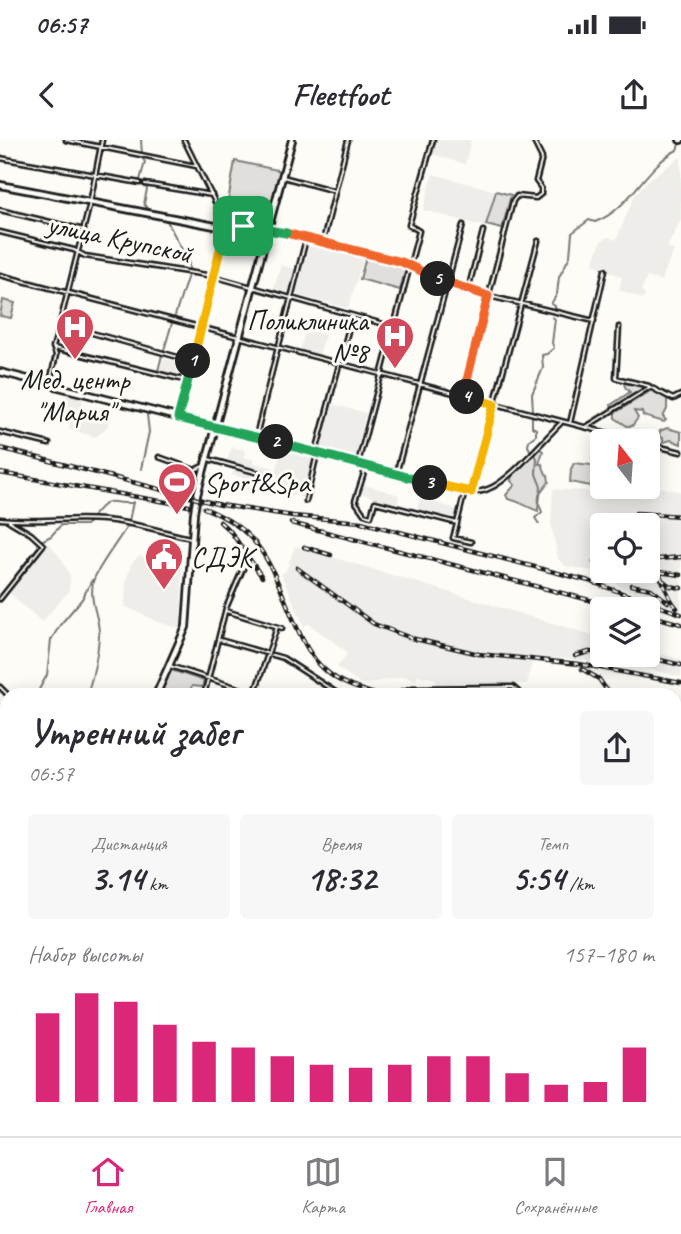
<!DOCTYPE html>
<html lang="ru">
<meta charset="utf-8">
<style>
body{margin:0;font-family:Caveat,sans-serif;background:#f7f7f7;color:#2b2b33;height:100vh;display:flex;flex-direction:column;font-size:26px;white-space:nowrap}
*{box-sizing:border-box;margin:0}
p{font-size:23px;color:#7c7c81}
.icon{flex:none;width:38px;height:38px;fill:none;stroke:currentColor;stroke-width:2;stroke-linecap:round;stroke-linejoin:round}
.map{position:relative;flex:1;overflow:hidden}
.details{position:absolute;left:0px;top:548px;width:682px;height:450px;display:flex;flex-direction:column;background:#fff;border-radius:21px 21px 0 0;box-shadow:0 4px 18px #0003}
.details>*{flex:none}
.needle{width:46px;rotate:343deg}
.fabs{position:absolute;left:590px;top:289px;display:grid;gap:14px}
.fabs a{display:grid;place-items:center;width:70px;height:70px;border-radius:7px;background:#fff;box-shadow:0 4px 18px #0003;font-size:35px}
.pin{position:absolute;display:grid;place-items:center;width:60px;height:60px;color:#fff;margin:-30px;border-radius:14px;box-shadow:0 4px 10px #0006}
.km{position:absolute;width:35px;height:35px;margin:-18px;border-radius:50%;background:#222;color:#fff;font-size:19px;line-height:35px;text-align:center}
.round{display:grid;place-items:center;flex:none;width:74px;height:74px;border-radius:7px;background:#f7f7f7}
.summary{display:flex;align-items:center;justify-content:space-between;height:119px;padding:0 28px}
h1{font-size:38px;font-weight:700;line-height:52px}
.metrics{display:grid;grid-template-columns:repeat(3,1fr);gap:10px;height:119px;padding:7px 28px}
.metrics div{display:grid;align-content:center;border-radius:7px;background:#f7f7f7;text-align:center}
.metrics b{font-size:35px;font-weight:700}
.metrics small{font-size:19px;font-weight:400}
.metrics p{font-size:19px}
.chart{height:196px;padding:14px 28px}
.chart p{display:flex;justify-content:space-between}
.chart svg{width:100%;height:126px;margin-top:7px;stroke:#db2777;stroke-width:6}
.status{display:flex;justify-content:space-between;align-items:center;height:49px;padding:0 35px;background:#fff;direction:ltr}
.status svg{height:19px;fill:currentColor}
header{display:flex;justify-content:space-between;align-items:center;height:91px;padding:0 28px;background:#fff;font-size:32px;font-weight:700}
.menu{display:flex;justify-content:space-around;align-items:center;height:98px;border-top:2px solid #e1e1e2;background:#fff;font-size:19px;color:#7c7c81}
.menu a{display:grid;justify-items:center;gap:4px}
.menu .current{color:#db2777}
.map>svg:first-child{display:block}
</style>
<div class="status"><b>06:57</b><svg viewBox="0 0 49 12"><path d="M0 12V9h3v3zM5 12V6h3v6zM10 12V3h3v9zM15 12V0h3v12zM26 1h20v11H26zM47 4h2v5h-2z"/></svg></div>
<header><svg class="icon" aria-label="back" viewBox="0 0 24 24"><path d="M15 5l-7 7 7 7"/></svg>Fleetfoot<svg class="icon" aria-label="share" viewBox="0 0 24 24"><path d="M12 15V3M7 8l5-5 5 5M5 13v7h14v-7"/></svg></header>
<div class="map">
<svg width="681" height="996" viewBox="0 0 681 996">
<rect width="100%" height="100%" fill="#fdfcf7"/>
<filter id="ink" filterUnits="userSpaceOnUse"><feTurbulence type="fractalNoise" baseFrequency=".0143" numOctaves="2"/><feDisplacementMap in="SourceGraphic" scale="14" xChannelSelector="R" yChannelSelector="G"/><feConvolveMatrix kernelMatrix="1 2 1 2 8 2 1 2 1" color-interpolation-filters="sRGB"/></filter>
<g filter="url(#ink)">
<path fill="#eeede9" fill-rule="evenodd" d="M435,0H471L465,24L431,14Z
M679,18L681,19V80L667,107L674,110L661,141L647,137L641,150L645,155L643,159L619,150L622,137L593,124L601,101L608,97L616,100L635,55L647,41Z
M433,34L496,51L486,87L423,70Z
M310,102L364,116L348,168L296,155Z
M281,125L297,130L291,154L273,149Z
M310,191L325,195L319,214L300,209L305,193L309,194Z
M163,218L186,224L182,239L159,233Z
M66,254L83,258L81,269L110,274L108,286L100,294L96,297L69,289L70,283L60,279Z
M330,264L366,273L355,318L319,310Z
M232,307L245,310L244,317L254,320V323L275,328L273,336L260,333L258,339L271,343L269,355L246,350L248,339L232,335L234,327L225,325Z
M281,307L315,316L304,358L277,352L274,345Z
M362,344L399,355L397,364L359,353Z
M648,344L681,352V471L622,448L602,432L567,427L558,419L551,383L553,349L602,352L604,347L648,346ZM602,385H648V430H602Z
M420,357L458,370L457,374H455L457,375L456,380L417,370Z
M49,403L62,420L70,436L69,451L42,482L8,452L43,408Z
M295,406L602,498V514H648L652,512L681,519V537L628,524L533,516L527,544L436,546V539L417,535L416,540L405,536L365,544L359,543L337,527L347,514L346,511L309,484L304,486L281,434L286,431Z
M139,416L182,424L181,489L158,482L125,466L126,441L131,424Z"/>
<path fill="#e0dfdb" stroke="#7e7e7c" stroke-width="2" d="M235,21L282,31L268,84L264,87L225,79Z
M496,51L511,55L502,89L486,85Z
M366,117L406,128L400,150L360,139Z
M3,160L15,163L11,178L0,176Z
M624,243L641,245L642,249L612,268L611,265L630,252L625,247Z
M652,250L667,259V269L663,277L666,280L664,282L643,276L642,272L634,271L638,278L632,286H627L615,278V273Z
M667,288L681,292V304L671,300L663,302V298L659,296L660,291Z
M538,308L543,311L539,324H542L546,334L548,335L549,342L539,355L538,371C529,368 517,360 508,359L506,355L515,345L511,341L512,334Z
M574,323L600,326L598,332H593L591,346L570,342L571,329Z
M171,530L204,541L202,547L192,546L189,555H158Z"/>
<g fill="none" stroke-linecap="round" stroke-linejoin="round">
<path stroke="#797876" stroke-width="2" d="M141,0L142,14
M142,43L140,40L145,22L142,18
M143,45L147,49L144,64L149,71
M150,76L167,81L189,123V130
M555,170V166L551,164L557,154L559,137L570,116L572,93L589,80L595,82C631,69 643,28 677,10L680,2
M174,179L188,135
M164,210L172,183
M158,231L162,215
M533,271L532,254L543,228L542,215L547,214L554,208L552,203L555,179L552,177
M530,310L528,306L529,300L536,295V289L532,287V276
M533,313L537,318L536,334L541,347L539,364L542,372L535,378L539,384
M141,329L149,292L147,275
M92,377C112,354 106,364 133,363
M129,381L133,362
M43,400L51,396L61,385H86L91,381
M0,456L40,404
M36,555L47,535L51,500L60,485L82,459L92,440
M87,555C93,536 98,515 99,496C100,476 89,465 93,442C95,431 121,397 128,385"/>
<defs>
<path id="street" d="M66,0L196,26
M0,18L140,43
M283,37L335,51
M145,44L212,55
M0,70L84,90
M268,89L402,122L448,144L468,151L594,181
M0,92L74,110L85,116L213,136L394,187
M323,101L348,0
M0,135L638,301
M468,150L483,91
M60,183L90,63L102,0
M619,187L616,238L649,246
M279,205L306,99
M54,208L188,241
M50,242L56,215L53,207L60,184L192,221
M463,255L513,61L517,56L536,58L541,54V48L536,41L542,18L533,0
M179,276L223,96L216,64L184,0
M570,283L605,130
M217,287L456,350C467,351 478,354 488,349C509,342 544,299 561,283
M586,287L650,247L673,259L681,255
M0,292L49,304
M256,296L278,207
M648,304L681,312
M316,312L352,176
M159,317L195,330L203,326
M208,319L270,336
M358,323L419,91L409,85L433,0
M366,327L355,361L364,374L371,376L375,362L457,383L465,351
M396,334L463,85
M471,351L538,101
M306,361L317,314
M0,379C35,383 69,377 104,380C133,382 162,392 191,398
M457,384L453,398L471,402
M0,459L43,405L31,394L9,381
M226,471L282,488
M220,500L283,518L340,555
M170,526L260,555
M0,547L8,555
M204,555L226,468L245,424
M254,555L277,487
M392,555L412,548L513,547L522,555
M0,594L7,599
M676,627L681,628
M0,693L7,698
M0,731L7,720
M0,750L7,755
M0,797L7,802
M0,833L7,837
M0,878L7,884
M0,916L7,922
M0,953L7,958
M97,990L108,996
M350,990L358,996
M598,990L611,996
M46,996L73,990"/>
<path id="secondary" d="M680,0H681
M0,45L215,86H248L267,89
M0,232L216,287
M156,555L186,487L194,373L197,355L292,0
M0,636L7,641"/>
<path id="primary" d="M676,795L681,796
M125,990V996"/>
</defs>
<use href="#street" stroke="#1c1c1c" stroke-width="7"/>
<use href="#secondary" stroke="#1c1c1c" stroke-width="10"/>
<use href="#primary" stroke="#1c1c1c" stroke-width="10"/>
<use href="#street" stroke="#fdfcf7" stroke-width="2"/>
<use href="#secondary" stroke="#fdfcf7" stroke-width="4.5"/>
<use href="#primary" stroke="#fdfcf7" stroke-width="5"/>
<defs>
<path id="rail" d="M0,308L221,365L293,376L361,382L589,441L681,474
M0,333L189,366
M204,368C264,392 270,426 294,481C302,499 310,517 325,530C340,544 359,549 378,555
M636,373L681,376
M220,382L231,392L262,437
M291,383L624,469
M304,407L331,415
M648,420C663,428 663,454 677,468
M648,420L681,417
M594,422L602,423
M297,428L374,484L411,498L479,514L579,524L681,543
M651,431L681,435
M661,439L670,446L681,448
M631,445L651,449L668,462
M648,475L681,484
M575,516L589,512H602
M619,516L647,517L681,525
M582,529L599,539L610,555
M676,637L681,638
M676,823L680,807
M676,895L681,894"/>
</defs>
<use href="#rail" stroke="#1c1c1c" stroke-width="4.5"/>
<use href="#rail" stroke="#fdfcf7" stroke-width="2" stroke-dasharray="5" stroke-linecap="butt"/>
</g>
</g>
<g fill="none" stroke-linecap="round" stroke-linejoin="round" filter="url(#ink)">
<defs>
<path id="split-1" d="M193,221L222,101V86H243"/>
<path id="split-2" d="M193,221L178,278L276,302"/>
<path id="split-3" d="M276,302L430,343"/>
<path id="split-4" d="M430,343L471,352L494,264L467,257"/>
<path id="split-5" d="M438,139L488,156L463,256L467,257"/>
<path id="split-6" d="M286,93L402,122L438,139"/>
<path id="split-7" d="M243,86L286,93"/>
</defs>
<use href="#split-1" stroke="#fff" stroke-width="14"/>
<use href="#split-2" stroke="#fff" stroke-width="14"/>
<use href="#split-3" stroke="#fff" stroke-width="14"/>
<use href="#split-4" stroke="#fff" stroke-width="14"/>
<use href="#split-5" stroke="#fff" stroke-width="14"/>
<use href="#split-6" stroke="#fff" stroke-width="14"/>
<use href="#split-7" stroke="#fff" stroke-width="14"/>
<use href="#split-1" stroke="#f5b400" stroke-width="9"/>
<use href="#split-2" stroke="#22a559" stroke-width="9"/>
<use href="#split-3" stroke="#22a559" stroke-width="9"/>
<use href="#split-4" stroke="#f5b400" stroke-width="9"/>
<use href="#split-5" stroke="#f0652b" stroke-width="9"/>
<use href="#split-6" stroke="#f0652b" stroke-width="9"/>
<use href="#split-7" stroke="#22a559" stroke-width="9"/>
</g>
<defs>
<symbol id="hospital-pin" viewBox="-11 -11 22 30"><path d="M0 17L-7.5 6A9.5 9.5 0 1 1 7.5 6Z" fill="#d1495b" stroke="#fdfcf7"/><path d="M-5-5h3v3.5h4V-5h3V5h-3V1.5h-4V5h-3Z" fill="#fff"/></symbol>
<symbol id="stadium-pin" viewBox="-11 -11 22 30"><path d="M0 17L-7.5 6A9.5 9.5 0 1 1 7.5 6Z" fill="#d1495b" stroke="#fdfcf7"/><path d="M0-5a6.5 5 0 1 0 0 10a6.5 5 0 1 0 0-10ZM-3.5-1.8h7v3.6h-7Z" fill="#fff"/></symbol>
<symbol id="civic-pin" viewBox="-11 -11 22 30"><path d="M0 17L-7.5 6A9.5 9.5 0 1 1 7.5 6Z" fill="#d1495b" stroke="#fdfcf7"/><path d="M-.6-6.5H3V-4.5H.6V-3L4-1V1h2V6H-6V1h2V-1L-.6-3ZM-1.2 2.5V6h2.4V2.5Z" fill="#fff"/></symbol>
</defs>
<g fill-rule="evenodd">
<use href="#hospital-pin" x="53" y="165" width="44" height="60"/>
<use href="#hospital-pin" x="373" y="174" width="44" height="60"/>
<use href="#stadium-pin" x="155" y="320" width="44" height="60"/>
<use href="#civic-pin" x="142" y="395" width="44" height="60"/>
</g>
<g text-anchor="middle" stroke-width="6" stroke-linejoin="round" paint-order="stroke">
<g font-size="28" fill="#1c1c1c" stroke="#fdfcf7">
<text transform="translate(120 98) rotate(12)" y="10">улица Крупской</text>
</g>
<g font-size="28" fill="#1c1c1c" stroke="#fdfcf7" text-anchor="start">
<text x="368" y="190" text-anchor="end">Поликлиника<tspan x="368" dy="32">№8</tspan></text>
<text x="75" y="249" text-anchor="middle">Мед. центр<tspan x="75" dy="32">"Мария"</tspan></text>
<text x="204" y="352">Sport&amp;Spa</text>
<text x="191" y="427">СДЭК</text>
</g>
</g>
</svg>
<div class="fabs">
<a><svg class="needle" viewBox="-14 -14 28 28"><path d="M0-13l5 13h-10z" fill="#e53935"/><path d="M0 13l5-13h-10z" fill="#7c7c81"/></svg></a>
<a><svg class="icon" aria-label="locate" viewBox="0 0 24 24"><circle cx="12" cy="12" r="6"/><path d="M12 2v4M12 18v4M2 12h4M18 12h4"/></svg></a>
<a><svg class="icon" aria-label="layers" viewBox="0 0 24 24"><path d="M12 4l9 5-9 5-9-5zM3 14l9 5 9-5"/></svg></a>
</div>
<div class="pin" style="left:243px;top:86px;background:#1e9e55"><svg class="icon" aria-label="arrive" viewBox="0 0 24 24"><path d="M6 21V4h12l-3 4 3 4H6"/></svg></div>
<b class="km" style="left:193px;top:221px">1</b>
<b class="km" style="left:276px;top:302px">2</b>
<b class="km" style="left:430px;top:343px">3</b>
<b class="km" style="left:467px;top:257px">4</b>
<b class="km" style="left:438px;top:139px">5</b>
<section class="details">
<div class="summary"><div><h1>Утренний забег</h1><p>06:57</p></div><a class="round"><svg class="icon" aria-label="share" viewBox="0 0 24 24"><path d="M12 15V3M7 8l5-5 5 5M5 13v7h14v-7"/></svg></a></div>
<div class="metrics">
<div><p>Дистанция</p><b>3.14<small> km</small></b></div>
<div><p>Время</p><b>18:32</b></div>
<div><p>Темп</p><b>5:54<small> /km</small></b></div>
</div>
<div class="chart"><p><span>Набор высоты</span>157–180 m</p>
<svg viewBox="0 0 160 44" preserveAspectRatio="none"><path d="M5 44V13M15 44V6M25 44V9M35 44V17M45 44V23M55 44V25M65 44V28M75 44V31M85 44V32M95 44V31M105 44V28M115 44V28M125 44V34M135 44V38M145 44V37M155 44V25"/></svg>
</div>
</section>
</div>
<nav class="menu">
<a class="current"><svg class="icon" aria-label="home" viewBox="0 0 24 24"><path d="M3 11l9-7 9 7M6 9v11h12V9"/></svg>Главная</a>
<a><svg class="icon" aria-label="map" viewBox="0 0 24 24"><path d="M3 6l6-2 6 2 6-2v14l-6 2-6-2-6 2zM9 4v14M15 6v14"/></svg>Карта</a>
<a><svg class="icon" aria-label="saved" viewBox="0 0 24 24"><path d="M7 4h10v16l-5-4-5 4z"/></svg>Сохранённые</a>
</nav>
